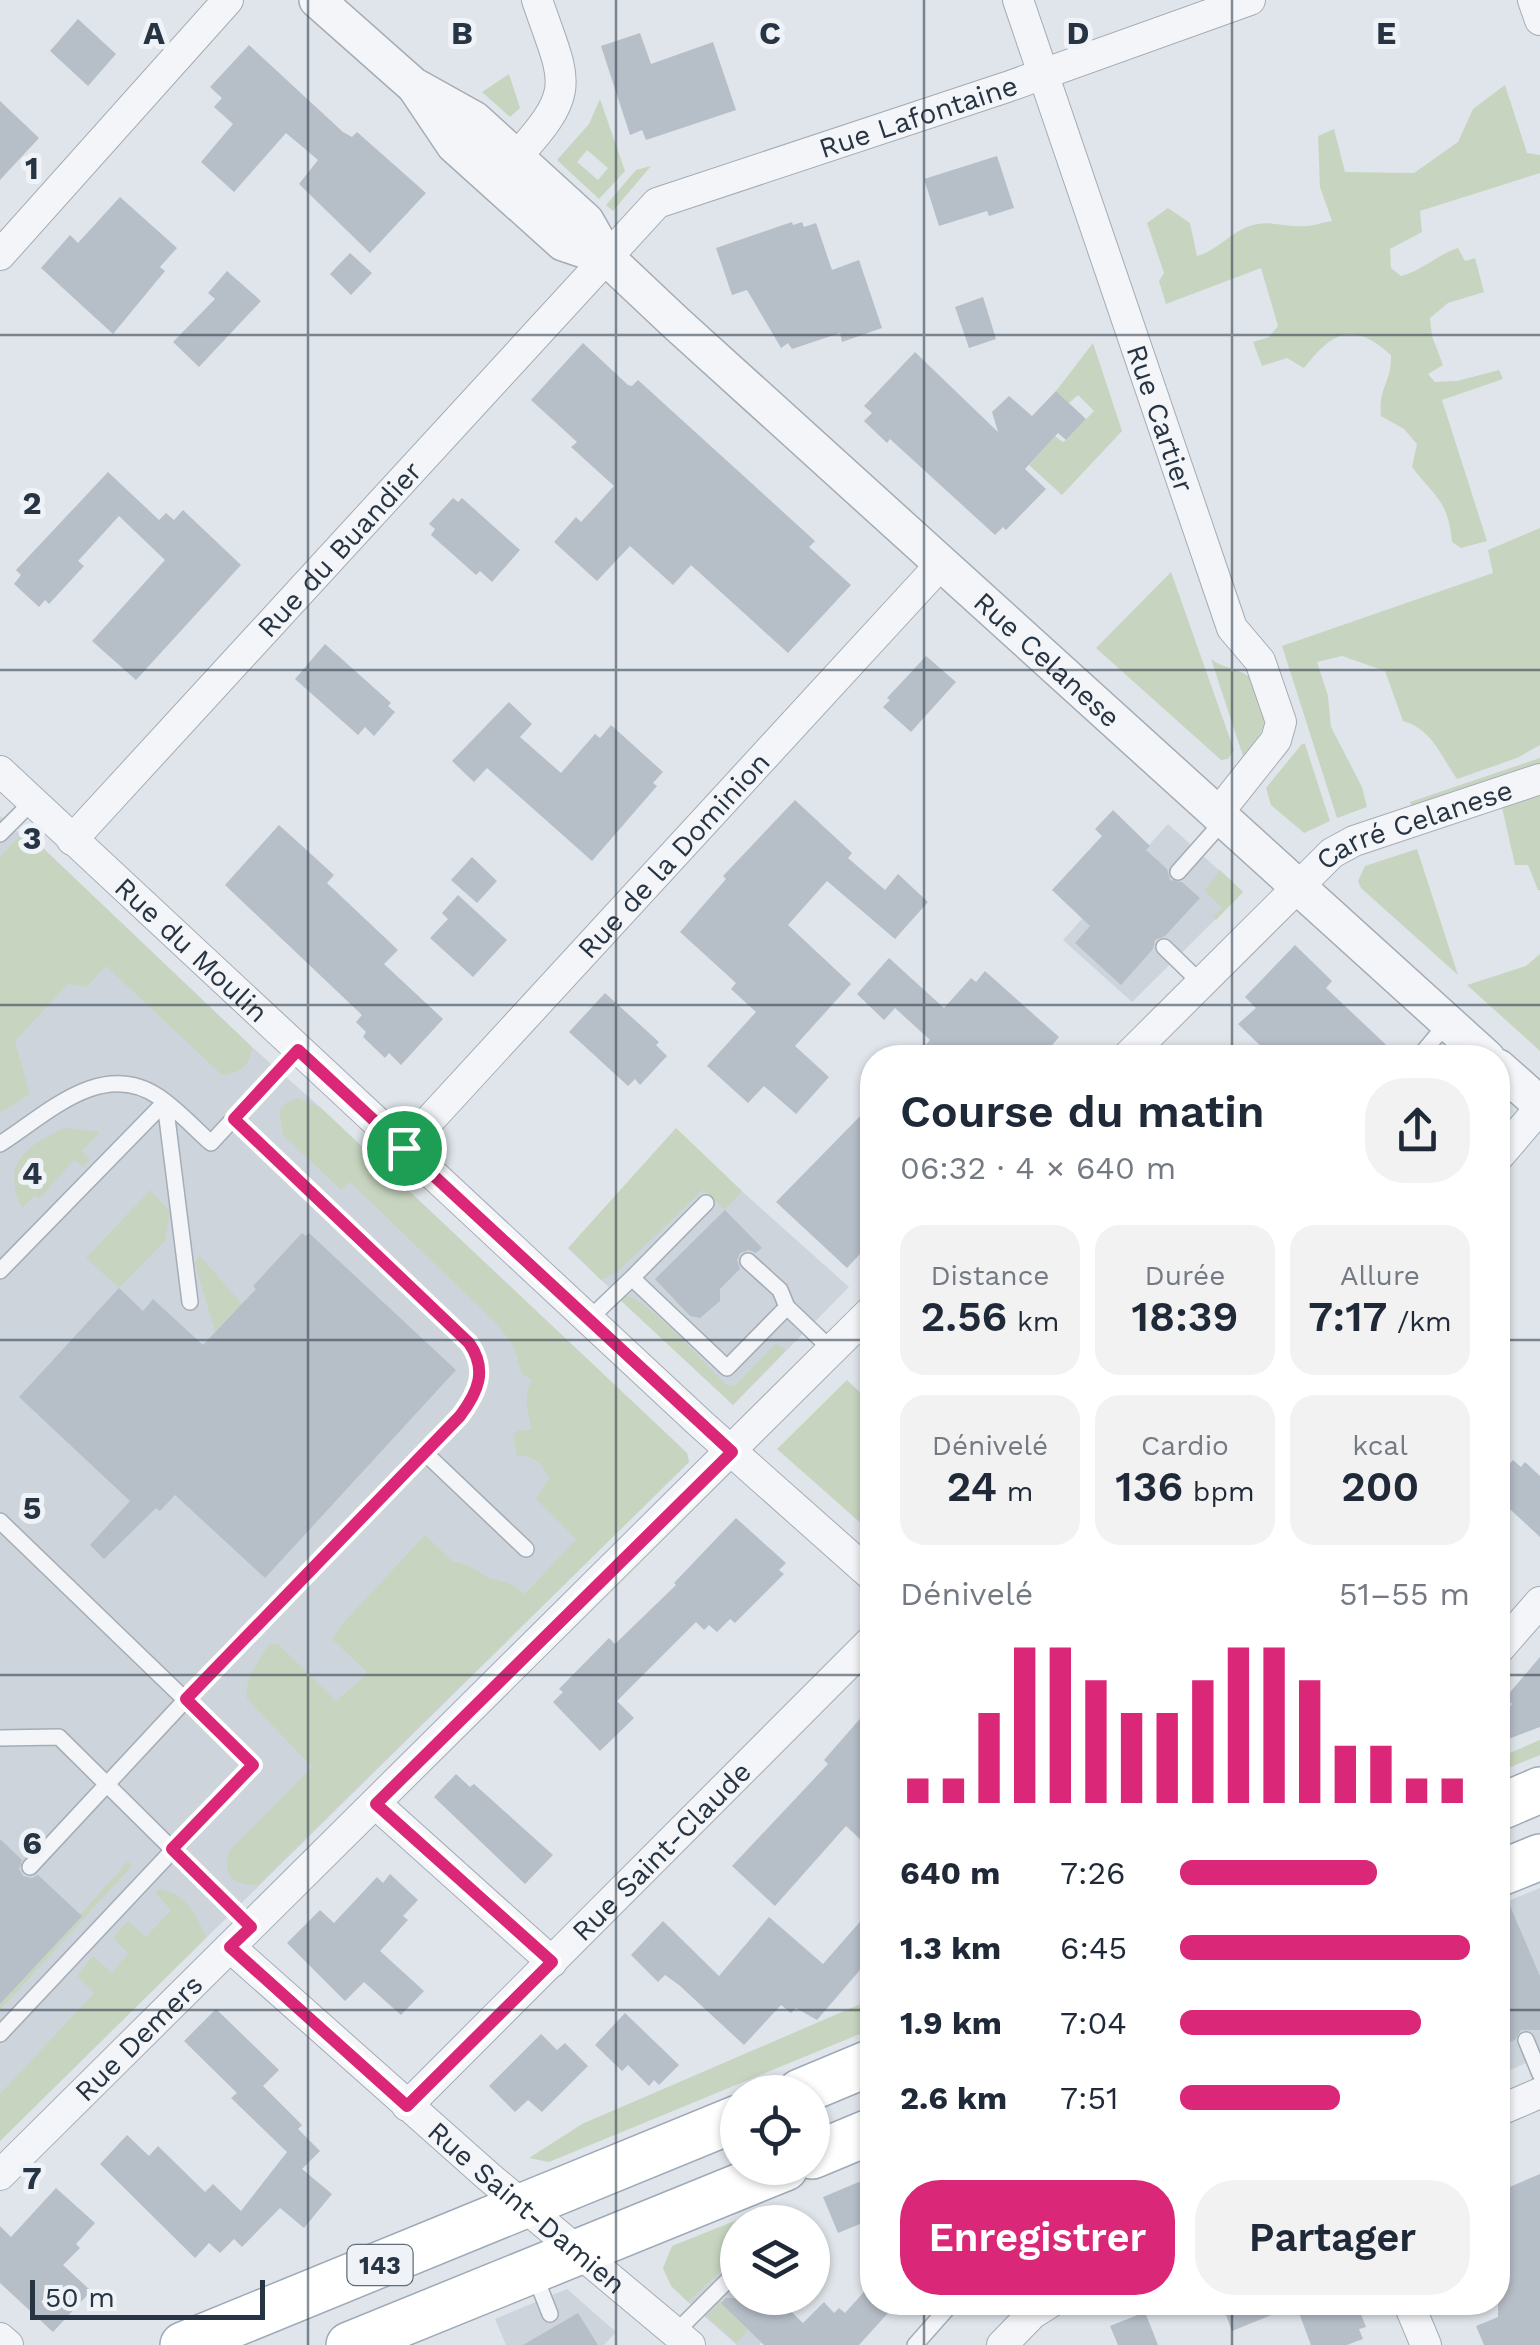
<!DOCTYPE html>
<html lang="fr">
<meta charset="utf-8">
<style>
body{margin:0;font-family:"Work Sans",sans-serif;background:#f2f2f3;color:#1f2937;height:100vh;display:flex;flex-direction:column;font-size:38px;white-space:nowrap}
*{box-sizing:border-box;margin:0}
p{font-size:32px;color:#747a83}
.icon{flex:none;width:55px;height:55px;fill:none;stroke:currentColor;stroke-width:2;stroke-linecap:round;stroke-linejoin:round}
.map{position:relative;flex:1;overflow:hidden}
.sheet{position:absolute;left:860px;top:1045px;width:650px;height:1270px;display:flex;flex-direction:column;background:#fff;border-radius:40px;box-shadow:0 2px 8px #0004}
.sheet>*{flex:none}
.tools{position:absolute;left:720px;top:2075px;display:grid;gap:20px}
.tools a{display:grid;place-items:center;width:110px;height:110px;border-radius:50%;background:#fff;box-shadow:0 2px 8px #0004;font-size:50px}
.scale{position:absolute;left:30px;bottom:25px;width:235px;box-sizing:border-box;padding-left:10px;border:5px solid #263443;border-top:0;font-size:28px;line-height:35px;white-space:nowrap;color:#263443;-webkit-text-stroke:8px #eff3f7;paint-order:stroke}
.pin{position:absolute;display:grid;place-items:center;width:85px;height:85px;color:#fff;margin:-42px;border:5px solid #fff;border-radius:50%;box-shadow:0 2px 10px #0007}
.round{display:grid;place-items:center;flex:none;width:105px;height:105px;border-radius:40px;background:#f2f2f3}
.headline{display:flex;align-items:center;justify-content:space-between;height:170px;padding:0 40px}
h1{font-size:45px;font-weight:600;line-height:75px}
.metrics{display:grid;grid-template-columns:repeat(3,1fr);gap:15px;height:170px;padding:10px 40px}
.metrics div{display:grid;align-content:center;border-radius:25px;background:#f2f2f3;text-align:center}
.metrics b{font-size:42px;font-weight:600}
.metrics small{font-size:28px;font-weight:400}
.metrics p{font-size:28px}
.chart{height:280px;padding:20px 40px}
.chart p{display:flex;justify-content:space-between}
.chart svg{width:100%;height:180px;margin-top:10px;stroke:#db2777;stroke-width:6}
.button{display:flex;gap:20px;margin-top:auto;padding:20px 40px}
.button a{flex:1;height:115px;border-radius:40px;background:#db2777;color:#fff;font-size:40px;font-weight:600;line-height:115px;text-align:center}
.button a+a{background:#f2f2f3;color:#1f2937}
ul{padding:0 40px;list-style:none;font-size:32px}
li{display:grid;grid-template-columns:160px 120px 1fr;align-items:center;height:75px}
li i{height:25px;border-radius:12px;background:#db2777}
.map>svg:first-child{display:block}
</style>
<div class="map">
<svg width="1540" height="2345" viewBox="0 0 1540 2345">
<rect width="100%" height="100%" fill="#dfe5ea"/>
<path fill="#cdd4dc" d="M0,816L20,834L25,831L252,1047L320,1107L687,1453L689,1462L0,2141Z
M1168,824L1243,892L1132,1002L1063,940Z
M706,1159L849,1287L733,1405L595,1274Z
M1540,1888V2057L1503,2073L1498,2059V1905Z
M737,2257L738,2298H804L759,2345H737L688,2302Z
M567,2289L616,2332L604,2345H506L495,2319Z"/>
<path fill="#c7d5c0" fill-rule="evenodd" d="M509,74L520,108L510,117L482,92Z
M1505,85L1527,153L1540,155V173L1420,211L1422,232L1390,249L1391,268L1401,276C1424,270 1436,255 1458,248L1465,261L1475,258L1484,292L1448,303L1430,318L1432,336L1443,365L1428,374L1435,382L1457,381L1499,370L1503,379L1442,400L1487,541L1461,548L1452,542C1448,500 1435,497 1412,467L1417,444L1404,429L1381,416C1378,387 1392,382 1391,355C1353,321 1333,331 1304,368L1287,358L1262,366L1253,342L1269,337L1278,326L1261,268L1166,304L1159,281L1164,273L1147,223L1168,208L1190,223L1197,256C1219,250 1231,231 1253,225C1273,220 1289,228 1308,226C1316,225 1324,222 1332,221L1320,187L1318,136L1334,129L1345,172L1414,173L1458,142L1473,109Z
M600,99L625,171L599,199L557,160L589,124ZM587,150L608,168L598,180L577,162Z
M651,166L613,211L606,205L636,170Z
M1093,343L1122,431L1062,495L1029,465L1055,436L1063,442L1066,440L1094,411L1078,395L1069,403L1056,391Z
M1540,528V745L1517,758L1457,779C1440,755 1433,730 1403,721L1385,671L1342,656L1317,662L1328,696L1331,727L1362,787L1367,807L1337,818L1282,646L1493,573L1488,550Z
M1171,572L1234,750L1228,759L1221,760L1096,648Z
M1211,659C1222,668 1237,668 1248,676C1255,682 1256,690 1259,698C1270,729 1262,731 1243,756Z
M1302,744H1305L1330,821L1304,833L1271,805L1266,788Z
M1540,758V764L1412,807L1410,802Z
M1540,794V890H1538L1528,865H1515L1502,807Z
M25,831L252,1047C250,1066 240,1073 222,1075L106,966L87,987L68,984L15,1041L30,1094L0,1113V857Z
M1417,849L1458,975L1361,888L1358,881L1365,866Z
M1220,870L1243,892L1216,920L1213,917L1222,908L1205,891Z
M1540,954V1051L1467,985L1526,966Z
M298,1098L320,1107L687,1453L689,1462L258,1885C234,1885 222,1877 229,1851L312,1767L247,1699C244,1678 259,1661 269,1644H278L336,1701L368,1673L332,1639L344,1622L425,1535L452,1561L467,1565L489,1578L509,1583L525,1594L576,1539L536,1499L549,1478C542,1463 534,1455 517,1456L513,1435L517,1431L532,1429C527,1411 523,1396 532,1379L522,1375L514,1347L497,1324L350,1182L341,1190L283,1135L279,1111L286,1103Z
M65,1128L100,1132L82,1151L90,1159L83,1167L74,1160L39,1199L35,1195L22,1208C0,1162 26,1146 65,1128Z
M676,1128L742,1191L725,1210L703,1190L616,1273L601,1280L568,1248Z
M150,1190L170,1212L165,1241L119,1288L86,1258Z
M199,1255L242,1304L215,1332L195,1263Z
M625,1295C652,1302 704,1364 728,1386H735L776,1343L786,1350L733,1405L619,1299Z
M847,1380L872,1404V1533L777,1449Z
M1540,1740V1755L1498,1772V1758Z
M128,1861L132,1866L0,2010V2004Z
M159,1889C186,1893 197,1915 206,1938L0,2141V2094L94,1993L77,1976L93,1956L112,1973L128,1953L113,1938L128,1921L146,1937L171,1910L155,1893Z
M872,1999V2029L549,2162L529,2158L582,2124Z
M757,2212L767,2222H738L737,2257L688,2302L671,2286L663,2268L672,2246Z
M720,2301L749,2328L737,2343L706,2316Z"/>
<path fill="#b6bec8" d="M78,19L116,54L88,86L50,51Z
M640,33L651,64L713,42L736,110L646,140L642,130L630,135L601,46Z
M249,45L343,132L352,137L357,132L426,193L370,253L299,184L318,160L286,133L234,192L201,162L233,124L214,107L222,98L210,87Z
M0,101L39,138L0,180Z
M997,156L1014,208L989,216L987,211L939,226L924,179Z
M120,197L177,248L160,267L165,271L113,334L41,268L70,235L78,243Z
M792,222L793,225L802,222L804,227L816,223L832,270L859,260L882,328L842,342L840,333L792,349L788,343L781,348L747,290L732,295L716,248Z
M350,253L372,273L351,295L330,274Z
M227,271L261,301L199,367L173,342L215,299L208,293Z
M983,297L996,339L969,348L955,307Z
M583,343L628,385L632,386L638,380L815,541L809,547L851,585L788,653L691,565L673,585L630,546L597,581L554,542L576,517L581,522L614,486L571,447L577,442L531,400Z
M915,352L998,432L992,412L1009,396L1032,416L1056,391L1086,419L1066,440L1058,433L1025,469L1046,489L1006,530L1003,527L995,535L890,439L887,443L864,421L872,413L864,406Z
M108,472L159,520L166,513L174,520L183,510L241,565L136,680L92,641L165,560L119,516L78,561L84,566L49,604L45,600L39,607L14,584L21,575L16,570Z
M453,498L458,502L462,498L520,550L492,582L480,571L476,575L431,535L435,529L429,524Z
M325,644L391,703L388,706L395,712L374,736L365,727L358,735L295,679Z
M926,656L956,682L911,732L883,707L890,700L887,698Z
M509,702L532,724L520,737L561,773L595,734L600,738L611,725L663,772L653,783L657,786L592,861L487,768L474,782L452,761Z
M795,800L852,853L848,858L885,890L898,874L928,902L895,939L827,881L788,925L851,984L795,1046L829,1077L796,1114L764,1086L748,1103L707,1066L756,1012L731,989L736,983L680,932L726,879L723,876Z
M1113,810L1150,846L1146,850L1167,869L1170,880L1182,882L1200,898L1165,936L1155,940L1153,949L1121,985L1075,943L1090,926L1052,890L1102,836L1095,829Z
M279,825L334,875L327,883L398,950L384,964L443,1019L401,1065L389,1053L385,1058L363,1037L366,1032L356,1022L362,1015L225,885Z
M472,857L497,881L477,903L451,880Z
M458,895L507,940L473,977L430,938L448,919L442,913Z
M1295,945L1332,981L1326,988L1400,1058H1273L1238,1024L1256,1008L1245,997Z
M889,958L944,1008L971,978L976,982L985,971L1059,1037L1041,1058H914L930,1040L895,1008L884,1020L857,994Z
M605,993L659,1042L656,1045L667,1056L640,1085L635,1079L628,1086L569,1032Z
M872,1104V1241L847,1268L776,1202Z
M725,1210L762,1248L756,1253L749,1250L740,1253L737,1260L740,1269L720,1289V1301L700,1318L690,1316L655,1279Z
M302,1233L306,1236L309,1233L456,1370L265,1578L175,1495L160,1511L156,1508L104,1559L90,1545L130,1501L19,1397L119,1288L143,1311L153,1299L203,1345L256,1289L253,1286Z
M1513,1460L1521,1467L1525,1462L1540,1476V1537L1498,1498V1477Z
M736,1518L786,1563L779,1570L784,1574L735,1623L730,1619L717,1632L709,1625L704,1630L696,1622L617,1701L634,1718L600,1751L553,1702L563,1692L559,1689L609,1638L615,1644L676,1585L674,1583Z
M1540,1657V1727L1498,1743V1720L1512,1704L1505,1698Z
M872,1705V1827L861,1840L846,1826L775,1906L732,1866L828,1764L824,1760Z
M456,1774L470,1787L474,1784L553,1855L525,1884L434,1797Z
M0,1839L22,1860L19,1869L23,1876L32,1878L38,1875L82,1916L0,2004Z
M390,1874L418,1900L403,1916L408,1920L380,1951L424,1991L401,2015L364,1982L345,2001L287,1943L320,1910L334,1923L377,1877L383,1883Z
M1507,1899L1540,1976V2030H1521L1515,2040L1498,2047V1900Z
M872,1908V1956L817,2020L796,2008L791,2013L781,2005L744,2045L679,1985L665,1975L658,1982L631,1955L663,1921L719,1976L769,1917L823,1964Z
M216,2009L279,2070L263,2086L302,2125L298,2129L320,2151L302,2169L332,2194L304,2228L280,2208L242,2247L234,2239L220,2253L209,2243L195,2258L100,2164L127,2135L149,2156L158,2146L205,2192L213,2184L241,2211L287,2152L231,2098L237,2093L184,2041Z
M625,2013L679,2065L659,2085L654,2080L649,2086L628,2065L622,2071L595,2045Z
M541,2034L557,2050L565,2043L588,2066L542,2112L528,2100L515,2112L489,2086Z
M1540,2174V2345H1484L1476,2326L1498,2317V2192Z
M866,2179L872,2194V2219L838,2233L823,2197Z
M56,2188L95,2223L76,2244L80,2248L63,2265L91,2291L53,2332L0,2283V2226L11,2237Z
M872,2283V2302H898L859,2345H764L721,2303L726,2298H777L803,2323L824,2302L834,2313L839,2308L845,2313Z
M1221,2302H1356L1366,2327L1359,2329L1363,2339L1347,2345H1311L1296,2305L1232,2331Z
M1145,2312L1158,2345H1118L1110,2326Z
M578,2313L598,2345H523Z"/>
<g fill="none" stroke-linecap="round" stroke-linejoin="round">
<defs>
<path id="service" d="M0,834L32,802
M1178,872L1225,819
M1164,947L1201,983
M1418,1058L1448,1022
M165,1102L190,1302
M0,1144C47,1114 102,1058 159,1097C178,1110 194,1128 211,1143L297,1050
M748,1261L780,1290L787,1307
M0,1271L165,1102
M632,1278L706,1203
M588,1320L632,1278L727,1368L787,1307L832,1350
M424,1452L526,1549
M0,1521L253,1765L0,2034
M0,1738L59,1737L251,1927
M30,1867L231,1651L460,1416C478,1391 488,1370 469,1343L234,1119
M1526,2040L1540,2074
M535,2276L550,2314
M676,2332L738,2270
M915,2345L953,2302"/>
<g id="minor">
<path id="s1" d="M1018,0L1232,628L1260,661L1281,722L1276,740L1218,813"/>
<path d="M1533,0L1540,20"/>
<path d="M516,157C579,89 565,82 537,0"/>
<path d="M0,255L228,0"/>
<path id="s2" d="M0,771L702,1425L872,1576"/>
<path id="s3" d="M72,840L657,203L1007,87L1250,0"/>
<path id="s4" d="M1126,1058L1332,853L1354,841L1540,779"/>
<path id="s5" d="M404,1148L941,564"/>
<path d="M1498,1157L1540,1108"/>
<path d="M1498,1650L1540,1602"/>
<path d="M376,1804L552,1962"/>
<path id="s6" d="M230,1947L489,2177L690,2345"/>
<path id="s7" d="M407,2106L872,1640"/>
<path d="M1498,2111L1540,2093"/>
<path id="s8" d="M0,2175L872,1310"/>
<path d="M1408,2302L1426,2345"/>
<path d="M0,2338L8,2345"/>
<path d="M1002,2345L1032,2314L1051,2302"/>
</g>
<g id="tertiary">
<path id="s9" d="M317,0L413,85L474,119L586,221L607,258L676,323L1487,1058"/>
<path d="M417,90L454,145L563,243L607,258"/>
<path d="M1498,1067L1540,1104"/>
</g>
<path id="primary" d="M1498,1808L1540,1790
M1498,1874L1540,1857
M800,2092L872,2062
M812,2156L872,2131
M183,2345L738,2118
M349,2345L785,2168"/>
</defs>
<use href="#service" stroke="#a4acb5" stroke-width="18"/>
<use href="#minor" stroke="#a4acb5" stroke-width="32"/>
<use href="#tertiary" stroke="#a4acb5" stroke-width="38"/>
<use href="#primary" stroke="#9daab7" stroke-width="48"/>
<use href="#service" stroke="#f3f5f8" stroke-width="15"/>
<use href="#minor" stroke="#f3f5f8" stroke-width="30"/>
<use href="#tertiary" stroke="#f3f5f8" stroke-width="35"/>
<use href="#primary" stroke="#fff" stroke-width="45"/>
</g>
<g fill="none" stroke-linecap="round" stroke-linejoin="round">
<defs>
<path id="route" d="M298,1050L732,1452L376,1804L552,1962L407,2106L230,1947L251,1927L172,1849L253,1765L186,1699L460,1416C478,1392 488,1370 469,1343L234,1119Z"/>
</defs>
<use href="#route" stroke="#fff" stroke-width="20"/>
<use href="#route" stroke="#db2777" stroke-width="12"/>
</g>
<path fill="none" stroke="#263443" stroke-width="2.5" stroke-opacity="0.55" d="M308,0V2345M616,0V2345M924,0V1058M1232,0V1058M0,335H1540M0,670H1540M0,1005H1540M0,1340H872M1498,1340H1540M0,1675H872M1498,1675H1540M0,2010H872M1498,2010H1540M924,2302V2345M1232,2302V2345"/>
<g text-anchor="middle" stroke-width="10" stroke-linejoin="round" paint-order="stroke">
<rect fill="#eff3f7" stroke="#626d79" stroke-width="2.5" x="347.5" y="2245" width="65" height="40" rx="8"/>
<g font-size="25" font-weight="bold" fill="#263443">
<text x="380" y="2274">143</text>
</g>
<g font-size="28" fill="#263443" stroke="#eff3f7">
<text dy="10" stroke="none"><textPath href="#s3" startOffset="1140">Rue Lafontaine</textPath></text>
<text dy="10" stroke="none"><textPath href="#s1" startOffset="442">Rue Cartier</textPath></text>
<text dy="10" stroke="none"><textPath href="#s3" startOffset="395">Rue du Buandier</textPath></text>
<text dy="10" stroke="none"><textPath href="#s9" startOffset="988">Rue Celanese</textPath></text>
<text dy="10" stroke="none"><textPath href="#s4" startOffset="378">Carré Celanese</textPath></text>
<text dy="10" stroke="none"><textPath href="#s5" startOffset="398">Rue de la Dominion</textPath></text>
<text dy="10" stroke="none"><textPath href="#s2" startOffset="262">Rue du Moulin</textPath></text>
<text dy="10" stroke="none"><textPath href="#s7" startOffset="360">Rue Saint-Claude</textPath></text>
<text dy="10" stroke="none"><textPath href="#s8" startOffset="195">Rue Demers</textPath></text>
<text dy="10" stroke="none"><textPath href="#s6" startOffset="395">Rue Saint-Damien</textPath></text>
</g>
</g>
<g font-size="32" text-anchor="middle" font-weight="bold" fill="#263443" stroke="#eff3f7" stroke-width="10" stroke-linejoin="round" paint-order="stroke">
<text x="154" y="44">A</text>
<text x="462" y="44">B</text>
<text x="770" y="44">C</text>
<text x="1078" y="44">D</text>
<text x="1386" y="44">E</text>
<text x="32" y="179">1</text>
<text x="32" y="514">2</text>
<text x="32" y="849">3</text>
<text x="32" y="1184">4</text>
<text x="32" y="1519">5</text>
<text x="32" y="1854">6</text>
<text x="32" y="2189">7</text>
</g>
</svg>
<div class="tools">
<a><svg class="icon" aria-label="locate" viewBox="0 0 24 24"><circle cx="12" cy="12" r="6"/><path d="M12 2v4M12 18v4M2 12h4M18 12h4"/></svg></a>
<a><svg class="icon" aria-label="layers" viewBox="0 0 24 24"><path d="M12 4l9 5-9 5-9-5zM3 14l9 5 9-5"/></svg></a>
</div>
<div class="scale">50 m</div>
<div class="pin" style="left:404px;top:1148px;background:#1e9e55"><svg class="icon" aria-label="arrive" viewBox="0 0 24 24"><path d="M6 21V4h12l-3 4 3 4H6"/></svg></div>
<section class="sheet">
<div class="headline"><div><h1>Course du matin</h1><p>06:32 · 4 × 640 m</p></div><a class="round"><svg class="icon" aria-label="share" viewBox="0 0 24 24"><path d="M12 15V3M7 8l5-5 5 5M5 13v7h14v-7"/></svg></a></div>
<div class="metrics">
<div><p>Distance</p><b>2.56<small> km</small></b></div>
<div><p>Durée</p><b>18:39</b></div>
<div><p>Allure</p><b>7:17<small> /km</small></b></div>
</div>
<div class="metrics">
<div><p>Dénivelé</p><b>24<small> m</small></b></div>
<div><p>Cardio</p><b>136<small> bpm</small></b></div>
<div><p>kcal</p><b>200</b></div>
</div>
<div class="chart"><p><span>Dénivelé</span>51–55 m</p>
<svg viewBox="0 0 160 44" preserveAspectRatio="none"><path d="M5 44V38M15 44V38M25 44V22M35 44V6M45 44V6M55 44V14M65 44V22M75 44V22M85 44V14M95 44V6M105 44V6M115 44V14M125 44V30M135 44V30M145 44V38M155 44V38"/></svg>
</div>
<ul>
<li><b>640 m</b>7:26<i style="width:68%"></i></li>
<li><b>1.3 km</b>6:45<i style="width:100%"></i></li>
<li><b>1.9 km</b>7:04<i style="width:83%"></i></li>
<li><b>2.6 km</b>7:51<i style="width:55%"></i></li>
</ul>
<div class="button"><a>Enregistrer</a><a>Partager</a></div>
</section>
</div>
